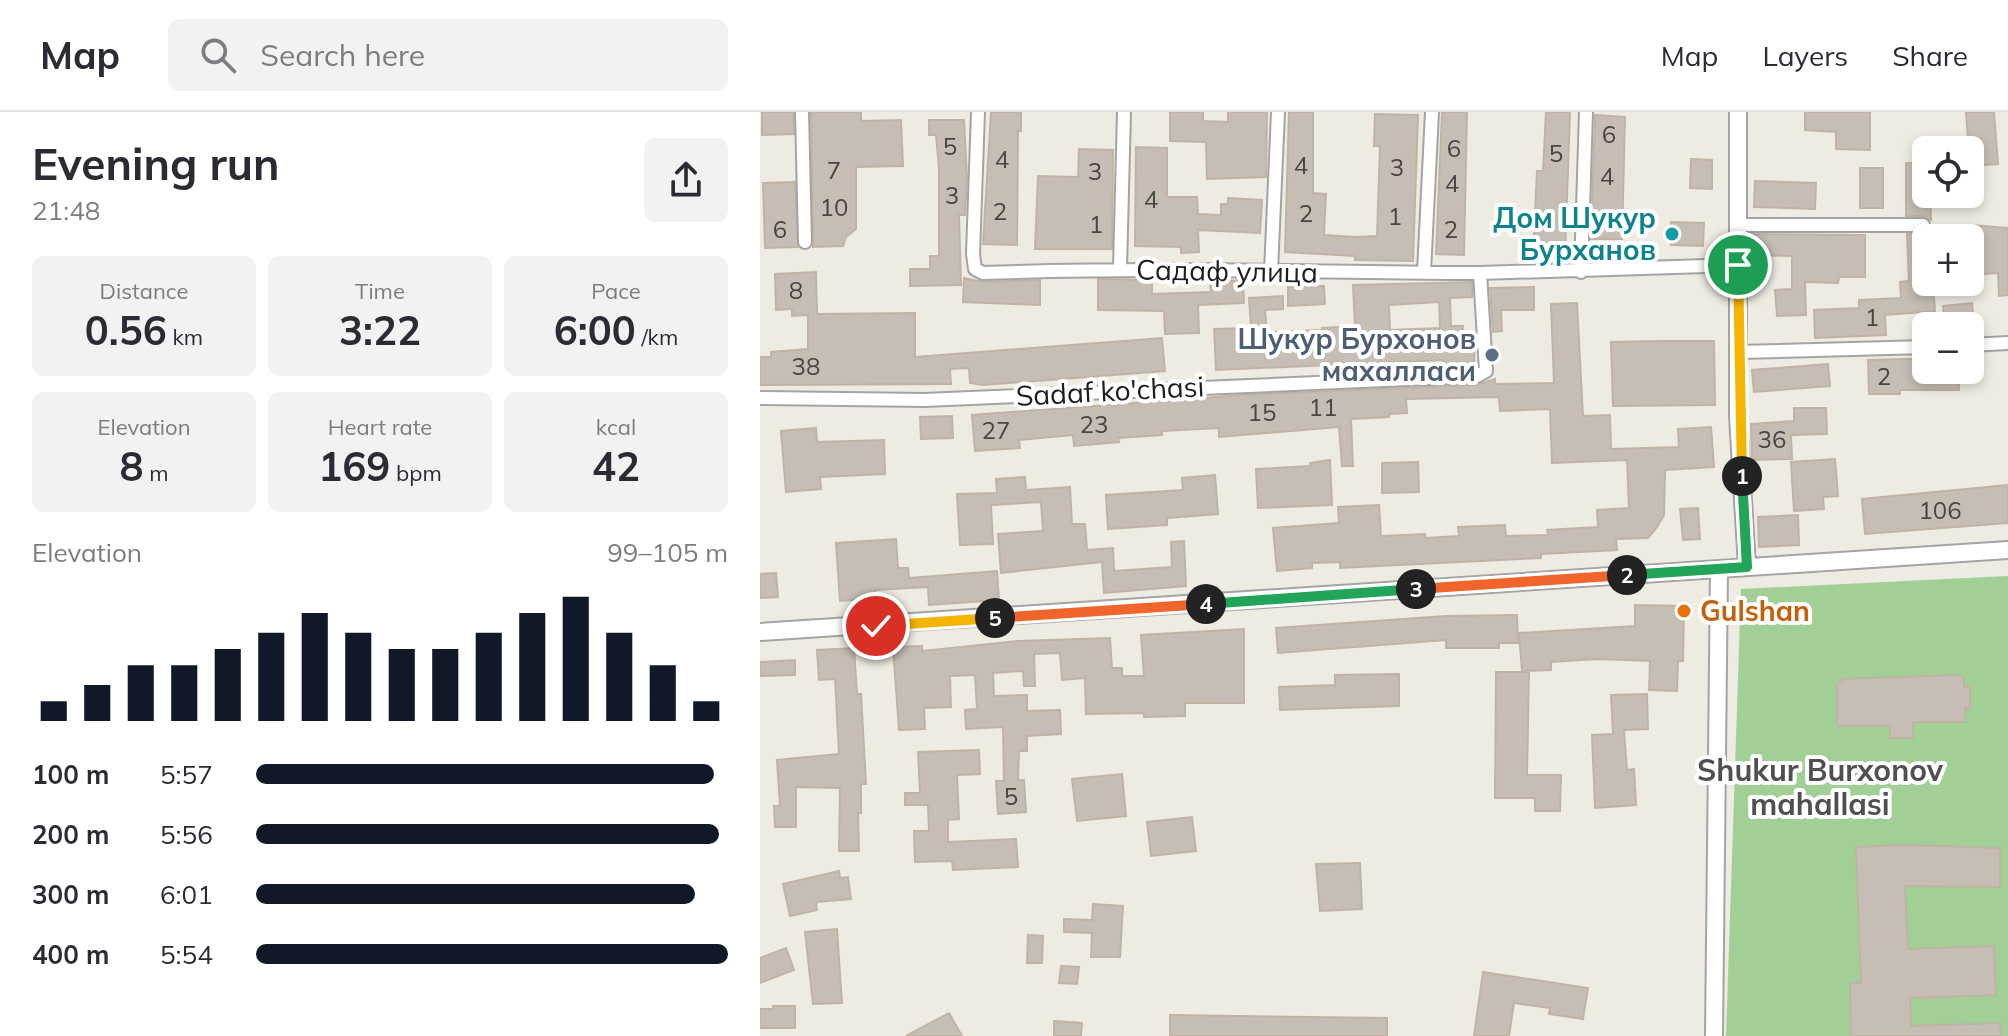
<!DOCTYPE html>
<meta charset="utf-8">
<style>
body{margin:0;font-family:Mulish,sans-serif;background:#f2f2f3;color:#2b2b33;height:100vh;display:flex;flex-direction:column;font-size:30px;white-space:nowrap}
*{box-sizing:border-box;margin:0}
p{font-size:26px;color:#7c7c81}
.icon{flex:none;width:44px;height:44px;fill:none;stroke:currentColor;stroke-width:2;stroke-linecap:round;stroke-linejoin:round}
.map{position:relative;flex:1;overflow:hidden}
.panel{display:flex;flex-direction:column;background:#fff;width:760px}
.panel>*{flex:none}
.controls{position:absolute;left:1152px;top:24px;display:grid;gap:16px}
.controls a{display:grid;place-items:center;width:72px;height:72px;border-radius:12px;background:#fff;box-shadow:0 4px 12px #0003;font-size:40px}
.pin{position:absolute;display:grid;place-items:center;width:68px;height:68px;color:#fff;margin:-34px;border:4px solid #fff;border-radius:50%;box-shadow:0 2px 8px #0007}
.km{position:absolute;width:40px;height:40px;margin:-20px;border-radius:50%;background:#222;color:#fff;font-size:22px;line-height:40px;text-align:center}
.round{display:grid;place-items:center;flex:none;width:84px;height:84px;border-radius:12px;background:#f2f2f3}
.headline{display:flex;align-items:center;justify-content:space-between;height:136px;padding:0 32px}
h1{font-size:44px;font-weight:700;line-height:60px}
.metrics{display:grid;grid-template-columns:repeat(3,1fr);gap:12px;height:136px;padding:8px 32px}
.metrics div{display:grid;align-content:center;border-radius:12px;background:#f2f2f3;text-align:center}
.metrics b{font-size:40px;font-weight:700}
.metrics small{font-size:22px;font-weight:400}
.metrics p{font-size:22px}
.chart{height:224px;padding:16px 32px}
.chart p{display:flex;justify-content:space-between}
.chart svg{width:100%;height:144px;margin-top:8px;stroke:#111827;stroke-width:6}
ul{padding:0 32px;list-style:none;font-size:26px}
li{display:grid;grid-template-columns:128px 96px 1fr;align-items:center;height:60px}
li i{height:20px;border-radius:10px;background:#111827}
header{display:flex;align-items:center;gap:48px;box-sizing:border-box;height:112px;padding:0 40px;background:#fff;border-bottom:2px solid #e1e1e2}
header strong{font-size:38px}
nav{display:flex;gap:44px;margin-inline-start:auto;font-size:28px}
.search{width:560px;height:72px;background:#f2f2f3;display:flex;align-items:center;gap:20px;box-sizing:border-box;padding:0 28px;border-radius:12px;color:#7c7c81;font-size:30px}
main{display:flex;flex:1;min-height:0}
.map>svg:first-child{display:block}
</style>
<header>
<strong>Map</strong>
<div class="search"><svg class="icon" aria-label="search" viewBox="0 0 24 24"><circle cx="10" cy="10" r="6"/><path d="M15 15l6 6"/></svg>Search here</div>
<nav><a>Map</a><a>Layers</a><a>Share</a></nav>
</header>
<main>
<section class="panel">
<div class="headline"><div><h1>Evening run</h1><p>21:48</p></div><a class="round"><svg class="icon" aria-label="share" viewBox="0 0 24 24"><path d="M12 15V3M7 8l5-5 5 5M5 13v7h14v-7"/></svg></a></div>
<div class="metrics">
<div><p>Distance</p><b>0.56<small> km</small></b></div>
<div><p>Time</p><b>3:22</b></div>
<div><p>Pace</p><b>6:00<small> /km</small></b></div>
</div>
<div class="metrics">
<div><p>Elevation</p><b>8<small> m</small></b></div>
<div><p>Heart rate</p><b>169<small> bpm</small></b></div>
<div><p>kcal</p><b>42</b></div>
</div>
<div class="chart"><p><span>Elevation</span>99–105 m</p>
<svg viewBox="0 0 160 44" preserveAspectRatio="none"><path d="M5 44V38M15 44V33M25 44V27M35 44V27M45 44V22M55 44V17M65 44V11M75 44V17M85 44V22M95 44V22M105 44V17M115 44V11M125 44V6M135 44V17M145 44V27M155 44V38"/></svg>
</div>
<ul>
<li><b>100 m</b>5:57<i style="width:97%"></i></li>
<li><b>200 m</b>5:56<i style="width:98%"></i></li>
<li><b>300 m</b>6:01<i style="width:93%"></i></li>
<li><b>400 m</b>5:54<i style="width:100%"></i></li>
</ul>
</section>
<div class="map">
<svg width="1248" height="924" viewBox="0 0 1248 924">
<rect width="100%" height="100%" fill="#eeebe2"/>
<path fill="#a2cf96" d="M1248,464V924H966L981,477Z"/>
<path fill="#c6beb5" stroke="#c0b3a4" stroke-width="2" fill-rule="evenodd" d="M2,0H33L34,22L2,23Z
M51,0H101V9L141,8L143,54L96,55V117L86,125L83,134L53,135Z
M231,0H261V19H258L257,133L223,132Z
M410,0H443V9L468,10V0H507L506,65L447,67L446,30L410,29Z
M529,0H553V81L566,82L564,123L596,125L617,124L620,34H614L615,2L658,3L653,149L595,148V144L525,140Z
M682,0H707L704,143L676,142Z
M786,0H810L805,143L773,142L777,59H783Z
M1045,0H1110V38L1076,37V20L1045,18Z
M1206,0H1234L1238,52L1210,54Z
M835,3L865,5L862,127H831Z
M169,8H204L207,66L205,103H199L201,173L150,174V157H170V144H179V57L176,23H169Z
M376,35L407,36V85H437L438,102L461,103V92H468V86L502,88L500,121L438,118L439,140L421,141V135L375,134Z
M319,37L353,38L352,137H275L278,64L318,65Z
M931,47L952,48V77L930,76Z
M1146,51H1166V82H1170L1171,108L1164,104H1146Z
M1100,56H1123V96H1100Z
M995,69L1056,71L1055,97L994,95Z
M35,70L38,135L5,136L3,71Z
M911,110L944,111L943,134L911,133Z
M1211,113L1248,116V183L1239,184L1238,161L1210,163V126H1199Z
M1171,118V126H1166V170H1173L1175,199L1125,203L1126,223L1055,226L1054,198L1099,196V188L1141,186L1140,170L1149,169L1147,122H1164Z
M990,122L1105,123V165H1079L1078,171L1045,170L1046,203L1017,204L1015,178L1032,177V144L990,143Z
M56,160L57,202L155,201V245L402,226L405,259L222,273L210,271L209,256L190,257L191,272L0,273V245H11V240L48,237V203L32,204V197L16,198L15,162Z
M204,166L223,170L280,168V193L203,190Z
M338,167L392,168V182L451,180L450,170L483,168L484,191L438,193L439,221L405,222L404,199L338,198Z
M712,170V185L690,186L691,214H703V225L715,224L714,255L685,256L684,248L456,258L454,217L491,216L489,186L523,184V197L505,198L507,220L562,218V216L595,214L593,173ZM679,190L680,216L630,218L629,193Z
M564,174L565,192L528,194V175Z
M774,175V198H741L742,219L733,220L730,176Z
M817,191L823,304L850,303L851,337L919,335L918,317L951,315L954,355L905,358L904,403L897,415L888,426L856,427L857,438L781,442V446L580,456V450L552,451V456L517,459L513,416L579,411L578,395L619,393L621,424L665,422V426L699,424L698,415L745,413L746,424L788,423L787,418L838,415L837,398L869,396L867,348L792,351L790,297L740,299L739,285L646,287L647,301L629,302V305L591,307L593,354H582L579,315L459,325V316L402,319V323L358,326L359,330L314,334L313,323L259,328L260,336L215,339L212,303L482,283L717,273L735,267V272L794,271L791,192Z
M1212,191L1214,214H1185L1183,194Z
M901,229H954L955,293L853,294L851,230Z
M1146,247H1166V258H1199V278H1140V282H1109L1108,248Z
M1068,252L1070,274L994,280L992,258Z
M1034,296H1066L1067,322L1031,323L1032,347L992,348L991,312L1034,309Z
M192,304L193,326L161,327L160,305Z
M56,316L57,330L124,328L125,362L60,365L61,377L26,380L21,319Z
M1075,347L1078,384L1063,385L1064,397L1034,399L1031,350Z
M570,348L572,393L498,396L496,357L551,354L550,351Z
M658,350L659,380L622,381V351Z
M455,363L458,402L407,406V413L348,417L346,383L423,378L422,366Z
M265,365L266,378L310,375L312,412H325L327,438L353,436L354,459L412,455L411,430L424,429L426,474L344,481L342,450L241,461L238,422L283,419L281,390L231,393L233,432L200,433L197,382L237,381L236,367Z
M1248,373V411L1105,422L1102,387Z
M938,396L940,427L923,428L920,397Z
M1038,403L1039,433L999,435L998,405Z
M136,427L138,456H148L149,466L237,459L239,488L169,493L168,475L115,478V486L80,489L76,431Z
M16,461L18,485L0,486V462Z
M875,493L924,494L923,549H918L917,579L889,578L890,549L838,547L791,550V558L762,559L759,521L875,514Z
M757,503L758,531H739V536H686V528L518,541L516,516L686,504Z
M484,517V591H425V604L384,605V601L326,602L325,566L302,568L300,541L274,542L275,574H264L263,559L233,561L234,584L267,583V599L300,598L301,622L267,624V639H259L258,668H264L266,700L238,702L236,669H244L243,615L206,617L205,598L217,597L215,563L190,564L191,595L164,596L165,617L139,618L133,535L162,534V539L258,529L350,526L352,556H362V564H384L381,523Z
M94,536L97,582H101L106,672H101V701H98L99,739H79L80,676L36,675V715H15L14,694H20L17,648L79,642L75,567L59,568L57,538Z
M35,548V563L0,564V550Z
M736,560H769L767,663H801L800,699H775V686H735Z
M639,562V594L520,598L519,575L575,573V563Z
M1199,563L1204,566V575H1210V596H1205V610H1153V626H1130V614H1077V573L1082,567Z
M887,582L888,617L864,618L867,658L874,657L876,693L835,696L832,623L853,622L851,583Z
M219,638L220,662L197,663L199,707L188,708V730L256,727L258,755L193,758L192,749L155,750L154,719H169L168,693H145V681H160L158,640Z
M362,662L366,704L317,709L312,667Z
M432,705L436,739L391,744L387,710Z
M1144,733L1240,736V775L1145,774L1148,837L1234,834L1236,883L1150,886L1151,914L1240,911L1241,924H1091L1090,871H1101L1096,735Z
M600,751L602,797L560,799L556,752Z
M79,759L80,766L88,765L91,787L56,790L57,798L30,804L23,772Z
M333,792L363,794L360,845H331L332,821L304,820V807L332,808Z
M77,817L82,891L53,892L45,820Z
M268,823L283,824L282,851H267Z
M26,836L34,858L0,871V846Z
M301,854L319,855L317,872L299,871Z
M723,860L828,876L823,907L789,902L790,896L754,891L749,924H714Z
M13,894H35V916H0V897H13Z
M189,901L202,924H146Z
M410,903L627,906V924H410Z
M294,909L322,911L321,924H294Z"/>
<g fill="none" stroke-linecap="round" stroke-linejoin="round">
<defs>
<path id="minor" d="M42,0L45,130
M218,0L213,142L215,157L223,161C389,155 554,160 720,161
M978,113H1163
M360,156L364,0
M511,160L518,0
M664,160L672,0
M821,160L826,0
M1210,233L1248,231
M978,240L1166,235
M0,286L164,288L717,264L726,259L720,161L978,153"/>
<path id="tertiary" d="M978,0V304L987,455
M0,520L1248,438
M954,924L959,457"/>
</defs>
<use href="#minor" stroke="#a4a4a4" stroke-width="16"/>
<use href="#tertiary" stroke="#a4a4a4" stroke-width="20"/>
<use href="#minor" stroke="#fff" stroke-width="12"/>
<use href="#tertiary" stroke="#fff" stroke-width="16"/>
</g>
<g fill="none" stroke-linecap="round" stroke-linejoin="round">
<defs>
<path id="split-1" d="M978,153L982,364"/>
<path id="split-2" d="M867,463L987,455L982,364"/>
<path id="split-3" d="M656,477L867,463"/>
<path id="split-4" d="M446,492L656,477"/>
<path id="split-5" d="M235,506L446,492"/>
<path id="split-6" d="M116,514L235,506"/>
</defs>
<use href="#split-1" stroke="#fff" stroke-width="16"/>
<use href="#split-2" stroke="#fff" stroke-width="16"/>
<use href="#split-3" stroke="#fff" stroke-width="16"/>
<use href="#split-4" stroke="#fff" stroke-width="16"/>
<use href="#split-5" stroke="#fff" stroke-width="16"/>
<use href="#split-6" stroke="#fff" stroke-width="16"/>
<use href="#split-1" stroke="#f5b400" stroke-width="10"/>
<use href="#split-2" stroke="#22a559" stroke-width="10"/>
<use href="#split-3" stroke="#f0652b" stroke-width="10"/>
<use href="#split-4" stroke="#22a559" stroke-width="10"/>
<use href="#split-5" stroke="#f0652b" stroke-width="10"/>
<use href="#split-6" stroke="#f5b400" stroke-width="10"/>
</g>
<circle fill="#0f9aa8" stroke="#fff" stroke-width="3" cx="912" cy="122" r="8"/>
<circle fill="#5c6f8a" stroke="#fff" stroke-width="3" cx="732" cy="243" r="8"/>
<circle fill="#e8710a" stroke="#fff" stroke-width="3" cx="924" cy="499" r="8"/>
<g text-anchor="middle" stroke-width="8" stroke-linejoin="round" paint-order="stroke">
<g font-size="24" fill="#474543">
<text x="849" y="31">6</text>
<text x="190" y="43">5</text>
<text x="694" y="45">6</text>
<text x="796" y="50">5</text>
<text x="242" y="56">4</text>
<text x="541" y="62">4</text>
<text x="637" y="64">3</text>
<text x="74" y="67">7</text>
<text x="335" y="68">3</text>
<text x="847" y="73">4</text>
<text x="692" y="80">4</text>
<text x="192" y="92">3</text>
<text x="391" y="96">4</text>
<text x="74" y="104">10</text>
<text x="240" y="108">2</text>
<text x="546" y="110">2</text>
<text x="635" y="113">1</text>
<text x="336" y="121">1</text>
<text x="20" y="126">6</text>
<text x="691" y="126">2</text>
<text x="36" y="187">8</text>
<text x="1112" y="214">1</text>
<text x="46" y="263">38</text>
<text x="1124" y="273">2</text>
<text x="563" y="304">11</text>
<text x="502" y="309">15</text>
<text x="334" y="321">23</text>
<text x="236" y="327">27</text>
<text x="1012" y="336">36</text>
<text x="1180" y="407">106</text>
<text x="251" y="693">5</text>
</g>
<g font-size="28" font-weight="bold" fill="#0d838f" stroke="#fff" text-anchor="end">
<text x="896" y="116">Дом Шукур<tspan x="896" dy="32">Бурханов</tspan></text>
</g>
<g font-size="28" fill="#1d1d1d" stroke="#fff">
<text transform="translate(467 159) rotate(1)" y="10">Садаф улица</text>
<text transform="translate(350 279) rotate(-3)" y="10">Sadaf ko'chasi</text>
</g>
<g font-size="28" font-weight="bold" fill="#4e5e75" stroke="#fff" text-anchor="end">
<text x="716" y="237">Шукур Бурхонов<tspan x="716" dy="32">махалласи</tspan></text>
</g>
<g font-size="28" font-weight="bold" fill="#c56008" stroke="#fff" text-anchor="start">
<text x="940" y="509">Gulshan</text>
</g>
<g font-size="30" font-weight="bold" fill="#505050" stroke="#fff">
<text x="1060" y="669">Shukur Burxonov<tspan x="1060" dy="34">mahallasi</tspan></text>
</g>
</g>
</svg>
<div class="controls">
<a><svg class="icon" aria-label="locate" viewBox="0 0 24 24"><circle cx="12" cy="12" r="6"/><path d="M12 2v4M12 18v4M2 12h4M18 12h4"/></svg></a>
<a>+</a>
<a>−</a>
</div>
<div class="pin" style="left:978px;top:153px;background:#1e9e55"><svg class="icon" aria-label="arrive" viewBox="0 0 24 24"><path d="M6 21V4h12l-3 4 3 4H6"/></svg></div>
<div class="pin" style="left:116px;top:514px;background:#d93025"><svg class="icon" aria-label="check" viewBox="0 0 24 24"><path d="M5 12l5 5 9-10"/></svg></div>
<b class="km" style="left:982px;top:364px">1</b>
<b class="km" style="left:867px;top:463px">2</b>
<b class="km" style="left:656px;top:477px">3</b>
<b class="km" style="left:446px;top:492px">4</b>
<b class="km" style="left:235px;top:506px">5</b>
</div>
</main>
